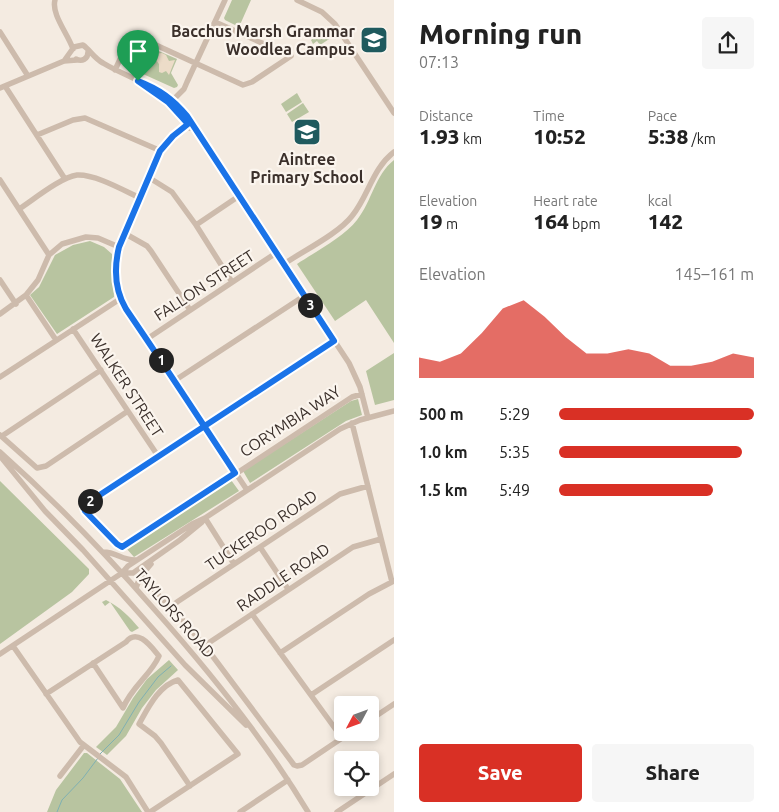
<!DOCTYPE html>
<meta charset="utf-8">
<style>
body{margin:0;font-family:Ubuntu,sans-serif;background:#f6f6f6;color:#222;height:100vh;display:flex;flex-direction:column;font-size:19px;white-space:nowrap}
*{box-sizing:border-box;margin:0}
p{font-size:16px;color:#767676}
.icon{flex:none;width:28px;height:28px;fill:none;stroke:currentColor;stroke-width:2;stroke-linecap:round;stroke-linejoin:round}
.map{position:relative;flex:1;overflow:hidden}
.details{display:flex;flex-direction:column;background:#fff;width:385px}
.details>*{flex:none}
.needle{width:32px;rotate:229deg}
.controls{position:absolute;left:334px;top:696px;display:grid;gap:10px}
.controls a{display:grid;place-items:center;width:45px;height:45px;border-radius:5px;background:#fff;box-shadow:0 2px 8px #0003;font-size:25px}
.pin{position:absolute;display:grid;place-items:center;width:42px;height:42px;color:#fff;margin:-51px -21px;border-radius:50% 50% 50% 0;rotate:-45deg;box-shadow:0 0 5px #0007}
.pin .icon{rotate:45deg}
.km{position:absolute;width:25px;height:25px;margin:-12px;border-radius:50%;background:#222;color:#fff;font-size:14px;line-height:25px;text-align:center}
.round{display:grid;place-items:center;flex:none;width:52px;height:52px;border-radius:5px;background:#f6f6f6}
.summary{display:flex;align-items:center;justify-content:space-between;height:85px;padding:0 25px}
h1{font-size:28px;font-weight:800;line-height:38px}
.metrics{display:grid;grid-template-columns:repeat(3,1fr);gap:8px;height:85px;padding:5px 25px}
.metrics div{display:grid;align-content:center}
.metrics b{font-size:21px;font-weight:800}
.metrics small{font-size:14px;font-weight:400}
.metrics p{font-size:14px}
.chart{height:140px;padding:10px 25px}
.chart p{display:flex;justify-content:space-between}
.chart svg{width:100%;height:90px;margin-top:5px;fill:#d93025;opacity:.7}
.action{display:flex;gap:10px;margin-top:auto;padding:10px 25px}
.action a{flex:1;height:58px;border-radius:5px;background:#d93025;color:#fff;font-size:20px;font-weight:800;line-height:58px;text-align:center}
.action a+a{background:#f6f6f6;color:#222}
ul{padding:0 25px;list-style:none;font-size:16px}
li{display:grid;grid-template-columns:80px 60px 1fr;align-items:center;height:38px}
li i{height:12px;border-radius:6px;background:#d93025}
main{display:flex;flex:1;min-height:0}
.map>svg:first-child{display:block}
</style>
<main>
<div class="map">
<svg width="394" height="812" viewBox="0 0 394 812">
<rect width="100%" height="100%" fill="#f4ebe1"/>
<path fill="#b8c4a0" d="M232,0H251L239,27L225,20L224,18Z
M329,28L334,36L320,45L317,41L313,44L311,40Z
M145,45L177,59L171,73L178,85L177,87L174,88L123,65L126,60Z
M297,93L302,102L286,112L281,104Z
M303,103L309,112L292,122L287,114Z
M394,160V343L366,300L335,321L297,264C315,252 344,237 357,220C372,201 375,175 394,160Z
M90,241L104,247L112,254L114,297L57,334L30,295L39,287L55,255L73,245Z
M394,353V400L375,405L366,371Z
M358,399L362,415L346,421L250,483L243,471L351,401Z
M231,480L239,491L134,557L126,548Z
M0,481L89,569V574L72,592L0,644Z
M106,600C120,607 129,616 139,628L132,632L130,631L110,602L105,606L102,602Z
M169,660L178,670L156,690L142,708L126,736L107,755L96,747L116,727L133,698L147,679Z
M84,753H87L120,779L142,812H47L56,790Z"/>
<path fill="#ecdcc8" d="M145,45L151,48V50L155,54L162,53L166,55L169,61L175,60L169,75L166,71L162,73L159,72V64L156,60L152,61L151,56L143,47Z"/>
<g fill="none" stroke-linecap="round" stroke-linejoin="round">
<path stroke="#7fb0b2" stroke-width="1" d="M100,754L119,735L139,702L158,677L171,666
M57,812L62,800L83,778L98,758"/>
<path stroke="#cdbbac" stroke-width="5.5" d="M55,0C51,14 68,34 73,49
M297,0L322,12L335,24L394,113
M0,32L28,76
M76,59C82,62 88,59 88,52
M64,61L74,47L83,45C90,50 94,58 103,63C129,79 161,85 181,109L349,363L360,387L368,418
M115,70L122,55L145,40L243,85L252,82L291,56L215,22
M5,86L65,179
M0,88L64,61L77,60
M153,91L172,105L190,128
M170,103L184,89L187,82L225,0
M191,122L173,136L161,151L119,247C114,268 114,289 126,309L247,490
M37,135L73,120L85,118L161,151
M148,177L172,192L196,225L232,282
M0,180L49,255
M19,209C33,200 61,177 77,175C95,174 123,190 140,198
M196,225L239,196
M124,233L147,246L151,251L190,310
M284,264C303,251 338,234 352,216C369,195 372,169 394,152
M0,280L16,304
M26,295L56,340
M0,314L26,295L38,280L49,255L62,244L86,237L98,238L119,247
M73,329L158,456
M147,339L276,253
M334,341L86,504L84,508L85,511L117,544L122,547H125L352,397L362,394
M0,377L120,299
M174,381L304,296
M352,423L392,582
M0,435L37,468L46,466L128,411
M2,436L101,370
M0,452C55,501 106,554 154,609C211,673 264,739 308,812
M0,456L45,511L83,550L185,665L246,725
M205,518L234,564
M260,547L288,589
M103,552C118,552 121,561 137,560
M122,573H133L180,540L202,522
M150,585L166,604L173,606
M136,588L140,577L151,564
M173,606L175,611L208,650L294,765L297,766L302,765L351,732
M173,606L177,602L340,494L368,486
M252,614L342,738
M13,646L80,742L126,777L148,812
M204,646L353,547L381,539
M280,653L369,594L394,581
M0,654L122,573L128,566L192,524L205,518L340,429L360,420L394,411
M46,694L126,642C138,627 152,648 159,656C151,675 132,686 123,708L93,663
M311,695L394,640
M370,720L394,704
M60,776L84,745
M150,812L238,754L178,680C159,685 148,708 139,724L155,736L161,743L190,786
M240,812L288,780
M337,812L394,774"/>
</g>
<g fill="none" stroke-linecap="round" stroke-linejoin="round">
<defs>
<path id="route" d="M138,81L168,102L188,124L173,136L160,151L119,247C114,268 114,289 126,309C163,363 199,418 235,473L122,547L117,544L85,511L84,508L86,504L334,341L187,116C173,99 159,89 138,81"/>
</defs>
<use href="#route" stroke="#fff" stroke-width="10"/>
<use href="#route" stroke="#1a73e8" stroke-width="6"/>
</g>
<defs>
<symbol id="school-square" viewBox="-11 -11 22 22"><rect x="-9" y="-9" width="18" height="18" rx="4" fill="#1f5a5e" stroke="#fbf5ee"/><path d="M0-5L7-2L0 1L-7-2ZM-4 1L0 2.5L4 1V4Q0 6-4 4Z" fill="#fff"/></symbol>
</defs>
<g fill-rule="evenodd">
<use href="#school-square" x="358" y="24" width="32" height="32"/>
<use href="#school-square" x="291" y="116" width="32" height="32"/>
</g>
<g text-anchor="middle" stroke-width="4.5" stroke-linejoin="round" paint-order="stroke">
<g font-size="16" font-weight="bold" fill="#3b302b" stroke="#fbf5ee" text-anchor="end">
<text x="355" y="37">Bacchus Marsh Grammar<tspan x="355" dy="18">Woodlea Campus</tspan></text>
<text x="307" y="165" text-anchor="middle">Aintree<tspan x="307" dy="18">Primary School</tspan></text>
</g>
<g font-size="16" fill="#3b302b" stroke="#fbf5ee">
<text transform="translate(204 285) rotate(-33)" y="6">FALLON STREET</text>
<text transform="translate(127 385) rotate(57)" y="6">WALKER STREET</text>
<text transform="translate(290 421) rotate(-33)" y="6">CORYMBIA WAY</text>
<text transform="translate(261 530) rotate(-34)" y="6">TUCKEROO ROAD</text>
<text transform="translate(283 577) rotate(-34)" y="6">RADDLE ROAD</text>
<text transform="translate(175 613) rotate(49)" y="6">TAYLORS ROAD</text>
</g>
</g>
</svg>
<div class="controls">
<a><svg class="needle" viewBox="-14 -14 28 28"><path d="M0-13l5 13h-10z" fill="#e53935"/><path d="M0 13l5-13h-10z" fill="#767676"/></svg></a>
<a><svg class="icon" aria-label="locate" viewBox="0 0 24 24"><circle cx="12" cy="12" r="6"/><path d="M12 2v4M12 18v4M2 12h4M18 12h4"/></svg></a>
</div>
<div class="pin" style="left:138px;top:81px;background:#1e9e55"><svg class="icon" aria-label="arrive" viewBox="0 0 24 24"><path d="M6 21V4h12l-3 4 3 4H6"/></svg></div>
<b class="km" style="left:161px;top:360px">1</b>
<b class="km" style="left:90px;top:501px">2</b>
<b class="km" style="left:310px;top:305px">3</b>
</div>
<section class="details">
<div class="summary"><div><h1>Morning run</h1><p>07:13</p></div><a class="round"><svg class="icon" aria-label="share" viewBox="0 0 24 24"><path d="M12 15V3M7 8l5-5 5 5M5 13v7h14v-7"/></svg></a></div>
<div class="metrics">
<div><p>Distance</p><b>1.93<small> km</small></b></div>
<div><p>Time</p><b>10:52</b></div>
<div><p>Pace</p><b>5:38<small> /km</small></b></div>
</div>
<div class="metrics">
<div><p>Elevation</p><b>19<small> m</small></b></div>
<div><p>Heart rate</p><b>164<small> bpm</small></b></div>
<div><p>kcal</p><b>142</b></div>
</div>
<div class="chart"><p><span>Elevation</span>145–161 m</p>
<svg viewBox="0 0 160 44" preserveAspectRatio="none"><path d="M0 44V34L10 36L20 32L30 22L40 10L50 6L60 14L70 24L80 32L90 32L100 30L110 32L120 38L130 38L140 36L150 32L160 34V44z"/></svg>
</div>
<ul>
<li><b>500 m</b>5:29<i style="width:100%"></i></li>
<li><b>1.0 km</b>5:35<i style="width:94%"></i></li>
<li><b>1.5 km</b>5:49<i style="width:79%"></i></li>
</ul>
<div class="action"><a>Save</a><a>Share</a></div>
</section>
</main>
